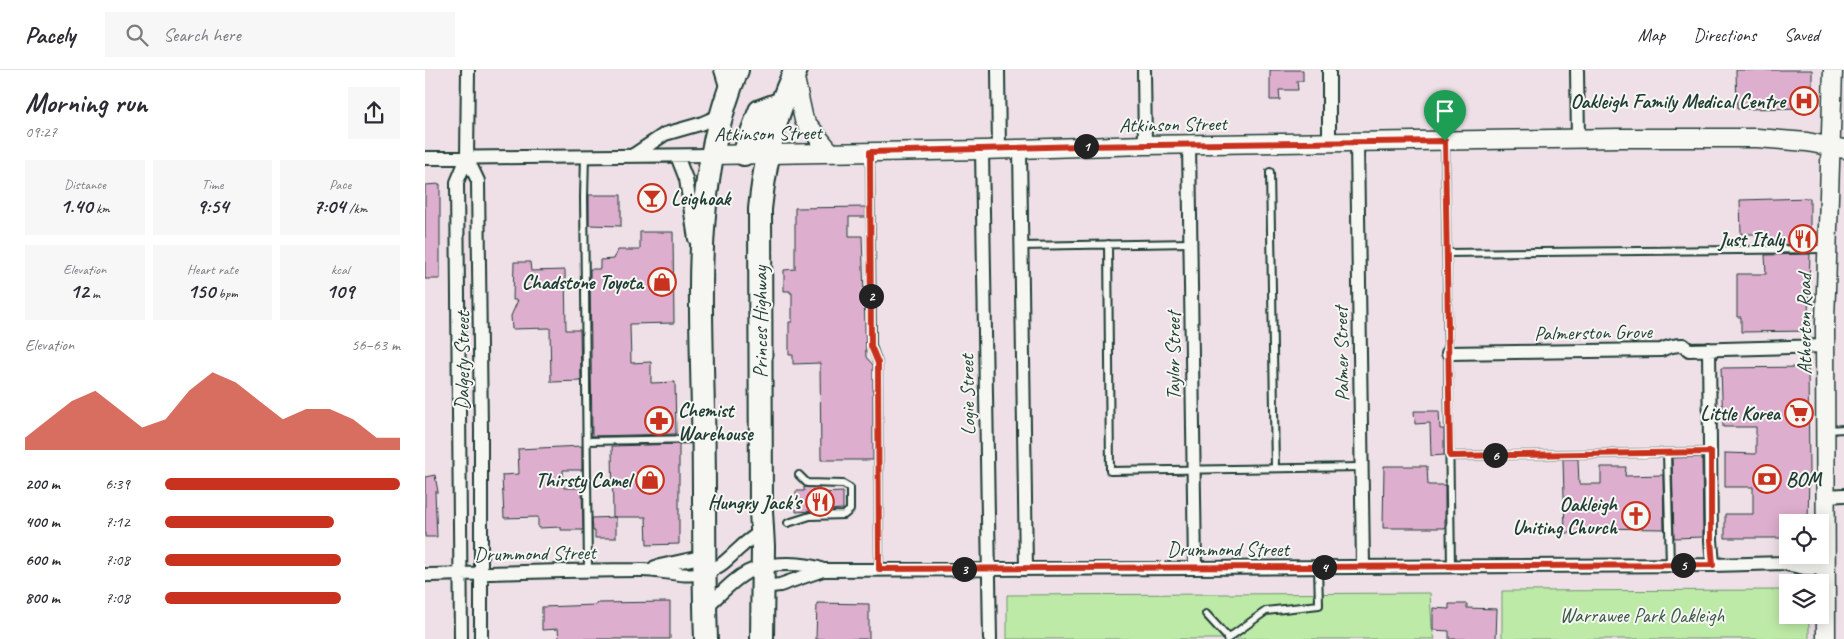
<!DOCTYPE html>
<meta charset="utf-8">
<style>
body{margin:0;font-family:Caveat,sans-serif;background:#f7f7f7;color:#2b2b33;height:100vh;display:flex;flex-direction:column;font-size:19px;white-space:nowrap}
*{box-sizing:border-box;margin:0}
p{font-size:16px;color:#7c7c81}
.icon{flex:none;width:28px;height:28px;fill:none;stroke:currentColor;stroke-width:2;stroke-linecap:round;stroke-linejoin:round}
.map{position:relative;flex:1;overflow:hidden}
.details{display:flex;flex-direction:column;background:#fff;width:425px}
.details>*{flex:none}
.buttons{position:absolute;left:1354px;top:444px;display:grid;gap:10px}
.buttons a{display:grid;place-items:center;width:50px;height:50px;border-radius:0px;background:#fff;box-shadow:0 2px 12px #0003;font-size:25px}
.pin{position:absolute;display:grid;place-items:center;width:42px;height:42px;color:#fff;margin:-51px -21px;border-radius:50% 50% 50% 0;rotate:-45deg;box-shadow:0 0 5px #0007}
.pin .icon{rotate:45deg}
.km{position:absolute;width:25px;height:25px;margin:-12px;border-radius:50%;background:#222;color:#fff;font-size:14px;line-height:25px;text-align:center}
.round{display:grid;place-items:center;flex:none;width:52px;height:52px;border-radius:0px;background:#f7f7f7}
.summary{display:flex;align-items:center;justify-content:space-between;height:85px;padding:0 25px}
h1{font-size:28px;font-weight:700;line-height:38px}
.figures{display:grid;grid-template-columns:repeat(3,1fr);gap:8px;height:85px;padding:5px 25px}
.figures div{display:grid;align-content:center;border-radius:0px;background:#f7f7f7;text-align:center}
.figures b{font-size:21px;font-weight:700}
.figures small{font-size:14px;font-weight:400}
.figures p{font-size:14px}
.chart{height:140px;padding:10px 25px}
.chart p{display:flex;justify-content:space-between}
.chart svg{width:100%;height:90px;margin-top:5px;fill:#c8321e;opacity:.7}
ul{padding:0 25px;list-style:none;font-size:16px}
li{display:grid;grid-template-columns:80px 60px 1fr;align-items:center;height:38px}
li i{height:12px;border-radius:6px;background:#c8321e}
header{display:flex;align-items:center;gap:30px;box-sizing:border-box;height:70px;padding:0 25px;background:#fff;border-bottom:1px solid #e1e1e2}
header strong{font-size:24px}
nav{display:flex;gap:28px;margin-inline-start:auto;font-size:18px}
.search{width:350px;height:45px;background:#f7f7f7;display:flex;align-items:center;gap:12px;box-sizing:border-box;padding:0 18px;border-radius:0px;color:#7c7c81;font-size:19px}
main{display:flex;flex:1;min-height:0}
.map>svg:first-child{display:block}
</style>
<header>
<strong>Pacely</strong>
<div class="search"><svg class="icon" aria-label="search" viewBox="0 0 24 24"><circle cx="10" cy="10" r="6"/><path d="M15 15l6 6"/></svg>Search here</div>
<nav><a>Map</a><a>Directions</a><a>Saved</a></nav>
</header>
<main>
<section class="details">
<div class="summary"><div><h1>Morning run</h1><p>09:27</p></div><a class="round"><svg class="icon" aria-label="share" viewBox="0 0 24 24"><path d="M12 15V3M7 8l5-5 5 5M5 13v7h14v-7"/></svg></a></div>
<div class="figures">
<div><p>Distance</p><b>1.40<small> km</small></b></div>
<div><p>Time</p><b>9:54</b></div>
<div><p>Pace</p><b>7:04<small> /km</small></b></div>
</div>
<div class="figures">
<div><p>Elevation</p><b>12<small> m</small></b></div>
<div><p>Heart rate</p><b>150<small> bpm</small></b></div>
<div><p>kcal</p><b>109</b></div>
</div>
<div class="chart"><p><span>Elevation</span>56–63 m</p>
<svg viewBox="0 0 160 44" preserveAspectRatio="none"><path d="M0 44V38L10 29L20 20L30 15L40 24L50 33L60 29L70 15L80 6L90 11L100 20L110 29L120 24L130 24L140 29L150 38L160 38V44z"/></svg>
</div>
<ul>
<li><b>200 m</b>6:39<i style="width:100%"></i></li>
<li><b>400 m</b>7:12<i style="width:72%"></i></li>
<li><b>600 m</b>7:08<i style="width:75%"></i></li>
<li><b>800 m</b>7:08<i style="width:75%"></i></li>
</ul>
</section>
<div class="map">
<svg width="1419" height="569" viewBox="0 0 1419 569">
<rect width="100%" height="100%" fill="#efe0e8"/>
<filter id="ink" filterUnits="userSpaceOnUse"><feTurbulence type="fractalNoise" baseFrequency=".02" numOctaves="2"/><feDisplacementMap in="SourceGraphic" scale="10" xChannelSelector="R" yChannelSelector="G"/><feConvolveMatrix kernelMatrix="1 2 1 2 8 2 1 2 1" color-interpolation-filters="sRGB"/></filter>
<g filter="url(#ink)">
<path fill="#beeaa7" stroke="#6e946e" d="M1362,520V545H1384V569H1077V521Z
M1005,523L1007,559L1010,569H582V525Z"/>
<path fill="#deaecf" stroke="#1f3d34" d="M845,0H878V11H872L873,20H854L855,30H845Z
M1311,0H1387V38L1312,39Z
M15,114V209H0V115Z
M164,125H196V156L164,155Z
M1385,128V164H1388L1387,174L1333,175L1332,164H1316L1315,130Z
M441,137V147H424V166H437L441,287L448,295V390H396L395,293L368,294V285H364V252H367V223H365V221H359V200L370,199V138Z
M215,162H248L249,253L205,254L206,293L226,292V313L250,312L251,364L167,366L165,199H175V190L189,189L193,180H215Z
M1385,184L1383,246H1385L1386,261L1316,262V247H1312V204H1341L1340,185Z
M89,192H105L106,201L140,200L141,260H155L156,311L126,312L125,258L87,259L86,246L93,230H88Z
M1383,297L1384,403L1383,452H1362V468H1300V444H1328V417H1300V383L1331,384V357H1298L1296,298Z
M989,341H1014L1015,359H1019V385L1006,386L1005,353L990,354Z
M254,374V474L222,475L221,447H188L187,376Z
M157,376V400H138L139,418H157L158,460H136V457L113,458V447L79,448L77,405L94,404L93,379Z
M1277,387L1278,467L1249,468L1247,388Z
M1138,389H1153L1154,414H1176V397H1201L1200,406L1238,405L1239,459L1167,458V463H1140Z
M959,396H1002L1003,415H1020V458H958Z
M10,405L13,422H10L12,467H0V407Z
M379,417L394,418L395,423L418,422V439L371,442V421H379Z
M191,447V468H170V461H168L167,448Z
M245,532V569H134L133,559L117,560V537L171,535V533Z
M392,533L444,534V569H391Z
M1024,534H1042V538L1072,539L1071,569H1024V561L1008,560V538L1024,539Z"/>
<g fill="none" stroke-linecap="round" stroke-linejoin="round">
<defs>
<path id="lane" d="M1020,72L1026,496
M445,84L447,276L453,293L454,499
M160,86L159,127L163,500
M845,102L850,398
M683,174L685,401L937,397
M596,176L766,173
M1022,183L1400,179
M1401,360L1419,359
M162,371L275,369
M1242,383L1245,495
M1025,386L1286,382
M363,453L385,446L419,445L425,440V418L418,414L382,413L374,405
M781,544L803,568
M802,569L841,541L894,535L893,497"/>
<path id="street" d="M296,0L303,23
M573,0L574,80
M719,0L720,75
M904,0V73
M1152,0L1153,69
M932,72L938,496
M764,74L770,498
M595,79L601,498
M557,80L565,569
M207,86L240,64L275,54L296,45
M252,86L261,109L270,169
M0,88L286,85
M42,88L53,111L56,360V569
M1284,279L1286,470L1288,495
M1023,283L1236,280C1244,276 1249,275 1258,275L1264,280L1400,276
M1401,426L1419,425
M1361,494L1379,498L1401,499
M230,497L280,486
M0,505C71,503 143,500 214,500C235,499 257,508 279,503C296,498 303,488 316,477C322,471 330,466 337,461
M338,517L355,515L398,500L1288,495L1359,493L1379,488H1401
M280,538C311,510 319,494 363,494C376,494 387,495 398,500
M36,569L32,112L42,88L43,0"/>
<path id="secondary" d="M369,4L379,50L406,83
M286,85L557,80L720,75L1196,68H1332L1382,72L1419,79
M1401,569L1400,252L1408,0"/>
<path id="highway" d="M319,84L335,41L357,33
M281,569C278,493 280,417 278,341C276,226 267,109 312,0
M337,569L338,476L336,441L335,139C340,92 349,43 371,0"/>
</defs>
<use href="#lane" stroke="#1f3d34" stroke-width="10"/>
<use href="#street" stroke="#1f3d34" stroke-width="16"/>
<use href="#secondary" stroke="#1f3d34" stroke-width="21"/>
<use href="#highway" stroke="#1f3d34" stroke-width="26"/>
<use href="#lane" stroke="#f6f6f2" stroke-width="6"/>
<use href="#street" stroke="#f6f6f2" stroke-width="12"/>
<use href="#secondary" stroke="#f6f6f2" stroke-width="18"/>
<use href="#highway" stroke="#f6f6f2" stroke-width="22"/>
</g>
</g>
<g fill="none" stroke-linecap="round" stroke-linejoin="round" filter="url(#ink)">
<defs>
<path id="route" d="M1020,71L1025,386L1286,382V470L1288,495L454,499L453,293L446,276L445,82L657,76Z"/>
</defs>
<use href="#route" stroke="#fff" stroke-width="10"/>
<use href="#route" stroke="#c8321e" stroke-width="6"/>
</g>
<defs>
<symbol id="hospital-ring" viewBox="-11 -11 22 22"><circle r="9.5" fill="#f6f6f2" stroke="#c8321e" stroke-width="1.5"/><path d="M-5-5h3v3.5h4V-5h3V5h-3V1.5h-4V5h-3Z" fill="#c8321e"/></symbol>
<symbol id="bar-ring" viewBox="-11 -11 22 22"><circle r="9.5" fill="#f6f6f2" stroke="#c8321e" stroke-width="1.5"/><path d="M-6-5H6L.8 .8V4.5H3.5V6h-7V4.5H-.8V.8Z" fill="#c8321e"/></symbol>
<symbol id="restaurant-ring" viewBox="-11 -11 22 22"><circle r="9.5" fill="#f6f6f2" stroke="#c8321e" stroke-width="1.5"/><path d="M-5-6h1v4h1v-4h1v4h1v-4h1v5L-1.5 .5V6h-2V.5L-5-1ZM5-6V6H3V1.5H1.5Q1.5-4 5-6Z" fill="#c8321e"/></symbol>
<symbol id="shop-ring" viewBox="-11 -11 22 22"><circle r="9.5" fill="#f6f6f2" stroke="#c8321e" stroke-width="1.5"/><path d="M-5-2.5h2.3a2.7 3.5 0 0 1 5.4 0H5L5.5 6h-11ZM-1.5-2.5h3a1.5 2.3 0 0 0-3 0Z" fill="#c8321e"/></symbol>
<symbol id="supermarket-ring" viewBox="-11 -11 22 22"><circle r="9.5" fill="#f6f6f2" stroke="#c8321e" stroke-width="1.5"/><path d="M-6-5.5h2.5l.6 2H6L4.5 2H-2.5L-4.4-4H-6ZM-1.5 3.2a1.3 1.3 0 1 0 .1 0ZM3 3.2a1.3 1.3 0 1 0 .1 0Z" fill="#c8321e"/></symbol>
<symbol id="pharmacy-ring" viewBox="-11 -11 22 22"><circle r="9.5" fill="#f6f6f2" stroke="#c8321e" stroke-width="1.5"/><path d="M-2-6h4v4h4v4h-4v4h-4v-4h-4v-4h4Z" fill="#c8321e"/></symbol>
<symbol id="bank-ring" viewBox="-11 -11 22 22"><circle r="9.5" fill="#f6f6f2" stroke="#c8321e" stroke-width="1.5"/><path d="M-6-4H6V4H-6ZM0-2.3a2.3 2.3 0 1 0 0 4.6a2.3 2.3 0 1 0 0-4.6Z" fill="#c8321e"/></symbol>
<symbol id="church-ring" viewBox="-11 -11 22 22"><circle r="9.5" fill="#f6f6f2" stroke="#c8321e" stroke-width="1.5"/><path d="M-1.2-6h2.4v3.5h3.3v2.4h-3.3V6h-2.4V-.1h-3.3v-2.4h3.3Z" fill="#c8321e"/></symbol>
</defs>
<g fill-rule="evenodd">
<use href="#hospital-ring" x="1363" y="15" width="32" height="32"/>
<use href="#bar-ring" x="211" y="112" width="32" height="32"/>
<use href="#restaurant-ring" x="1362" y="153" width="32" height="32"/>
<use href="#shop-ring" x="221" y="196" width="32" height="32"/>
<use href="#supermarket-ring" x="1358" y="327" width="32" height="32"/>
<use href="#pharmacy-ring" x="218" y="335" width="32" height="32"/>
<use href="#bank-ring" x="1326" y="393" width="32" height="32"/>
<use href="#shop-ring" x="209" y="394" width="32" height="32"/>
<use href="#restaurant-ring" x="379" y="416" width="32" height="32"/>
<use href="#church-ring" x="1195" y="430" width="32" height="32"/>
</g>
<g text-anchor="middle" stroke-width="4" stroke-linejoin="round" paint-order="stroke">
<g font-size="20" font-weight="bold" fill="#1f3d34" stroke="#f6f6f2" text-anchor="end">
<text x="1360" y="38">Oakleigh Family Medical Centre</text>
<text x="246" y="135" text-anchor="start">Leighoak</text>
<text x="1359" y="176">Just Italy</text>
<text x="218" y="219">Chadstone Toyota</text>
<text x="253" y="347" text-anchor="start">Chemist<tspan x="253" dy="23">Warehouse</tspan></text>
<text x="1355" y="350">Little Korea</text>
<text x="1361" y="416" text-anchor="start">BOM</text>
<text x="206" y="417">Thirsty Camel</text>
<text x="376" y="439">Hungry Jack's</text>
<text x="1192" y="441">Oakleigh<tspan x="1192" dy="23">Uniting Church</tspan></text>
</g>
<g font-size="20" fill="#1f3d34" stroke="#f6f6f2">
<text transform="translate(748 54) rotate(-1)" y="7">Atkinson Street</text>
<text transform="translate(343 63) rotate(-1)" y="7">Atkinson Street</text>
<text transform="translate(335 252) rotate(-90)" y="7">Princes Highway</text>
<text transform="translate(1379 254) rotate(-90)" y="7">Atherton Road</text>
<text transform="translate(1168 262) rotate(-1)" y="7">Palmerston Grove</text>
<text transform="translate(916 284) rotate(-91)" y="7">Palmer Street</text>
<text transform="translate(748 286) rotate(-90)" y="7">Taylor Street</text>
<text transform="translate(37 291) rotate(-90)" y="7">Dalgety Street</text>
<text transform="translate(542 325) rotate(-91)" y="7">Logie Street</text>
<text x="803" y="486">Drummond Street</text>
<text transform="translate(110 483) rotate(-1)" y="7">Drummond Street</text>
</g>
<g font-size="20" fill="#375745" stroke="#f6f6f2">
<text x="1217" y="552">Warrawee Park Oakleigh</text>
</g>
</g>
</svg>
<div class="buttons">
<a><svg class="icon" aria-label="locate" viewBox="0 0 24 24"><circle cx="12" cy="12" r="6"/><path d="M12 2v4M12 18v4M2 12h4M18 12h4"/></svg></a>
<a><svg class="icon" aria-label="layers" viewBox="0 0 24 24"><path d="M12 4l9 5-9 5-9-5zM3 14l9 5 9-5"/></svg></a>
</div>
<div class="pin" style="left:1020px;top:71px;background:#1e9e55"><svg class="icon" aria-label="arrive" viewBox="0 0 24 24"><path d="M6 21V4h12l-3 4 3 4H6"/></svg></div>
<b class="km" style="left:661px;top:76px">1</b>
<b class="km" style="left:446px;top:226px">2</b>
<b class="km" style="left:539px;top:499px">3</b>
<b class="km" style="left:899px;top:497px">4</b>
<b class="km" style="left:1258px;top:495px">5</b>
<b class="km" style="left:1070px;top:385px">6</b>
</div>
</main>
